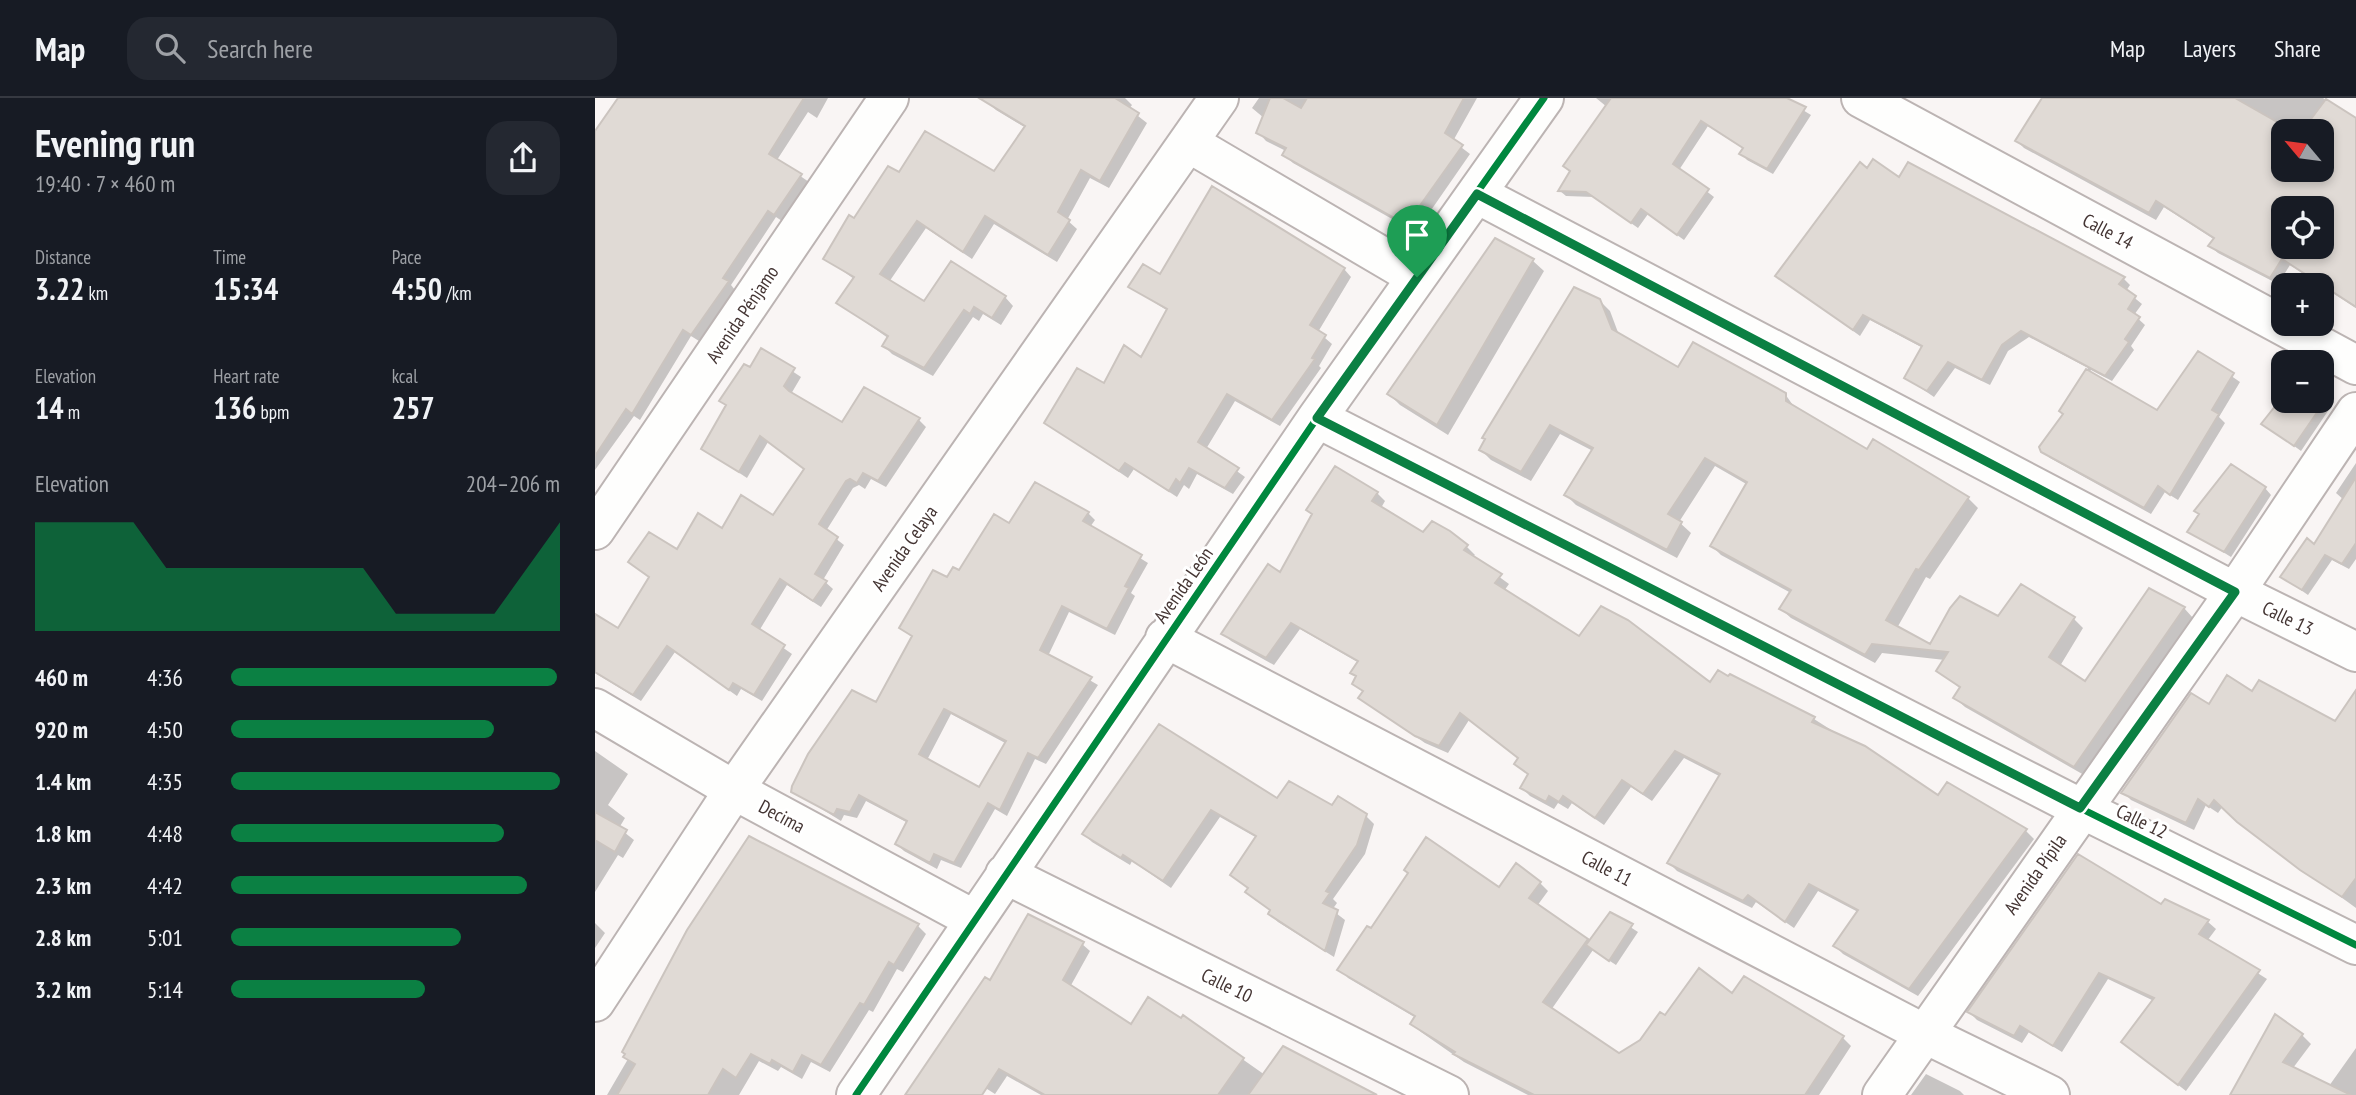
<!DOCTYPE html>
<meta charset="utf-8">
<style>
body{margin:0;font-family:"PT Sans Narrow",sans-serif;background:#242831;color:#f1f3f6;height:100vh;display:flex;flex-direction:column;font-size:26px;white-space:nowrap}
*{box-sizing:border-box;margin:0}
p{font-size:23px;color:#9ea1a6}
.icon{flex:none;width:38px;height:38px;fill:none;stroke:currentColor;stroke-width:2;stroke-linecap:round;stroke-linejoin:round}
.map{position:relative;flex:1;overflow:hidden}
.side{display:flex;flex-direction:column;background:#171b24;width:595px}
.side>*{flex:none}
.needle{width:46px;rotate:299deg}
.fabs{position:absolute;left:1676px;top:21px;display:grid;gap:14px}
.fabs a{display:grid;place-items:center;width:63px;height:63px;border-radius:14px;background:#171b24;box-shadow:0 4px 10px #0003;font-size:35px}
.pin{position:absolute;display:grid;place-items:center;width:60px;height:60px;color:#fff;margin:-72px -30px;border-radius:50% 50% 50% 0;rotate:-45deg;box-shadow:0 0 7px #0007}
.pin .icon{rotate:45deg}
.round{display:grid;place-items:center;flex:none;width:74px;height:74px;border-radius:21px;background:#242831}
.summary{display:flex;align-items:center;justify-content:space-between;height:119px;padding:0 35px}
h1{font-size:38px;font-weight:700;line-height:52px}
.figures{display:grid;grid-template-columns:repeat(3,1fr);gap:10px;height:119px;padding:7px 35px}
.figures div{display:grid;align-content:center}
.figures b{font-size:30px;font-weight:700}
.figures small{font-size:19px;font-weight:400}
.figures p{font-size:19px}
.chart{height:196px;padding:14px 35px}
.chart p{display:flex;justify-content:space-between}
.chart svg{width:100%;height:126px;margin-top:7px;fill:#0b8043;opacity:.7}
ul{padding:0 35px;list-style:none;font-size:23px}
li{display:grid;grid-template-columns:112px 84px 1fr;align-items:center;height:52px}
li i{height:18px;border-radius:9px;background:#0b8043}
header{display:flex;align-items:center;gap:42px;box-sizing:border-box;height:98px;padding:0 35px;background:#171b24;border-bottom:2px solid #363941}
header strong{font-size:33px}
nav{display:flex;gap:38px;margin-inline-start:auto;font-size:24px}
.search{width:490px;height:63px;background:#242831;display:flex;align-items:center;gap:18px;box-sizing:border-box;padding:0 24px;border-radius:21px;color:#9ea1a6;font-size:26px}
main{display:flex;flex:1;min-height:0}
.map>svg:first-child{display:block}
</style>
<header>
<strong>Map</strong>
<div class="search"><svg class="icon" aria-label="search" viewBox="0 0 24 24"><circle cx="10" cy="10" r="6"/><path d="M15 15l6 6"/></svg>Search here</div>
<nav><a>Map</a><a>Layers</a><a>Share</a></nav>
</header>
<main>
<section class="side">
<div class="summary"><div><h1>Evening run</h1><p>19:40 · 7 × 460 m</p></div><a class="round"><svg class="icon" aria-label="share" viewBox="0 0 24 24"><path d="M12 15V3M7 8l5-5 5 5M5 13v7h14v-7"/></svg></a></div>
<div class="figures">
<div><p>Distance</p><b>3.22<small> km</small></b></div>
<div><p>Time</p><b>15:34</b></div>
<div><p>Pace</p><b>4:50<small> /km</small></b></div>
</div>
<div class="figures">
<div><p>Elevation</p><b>14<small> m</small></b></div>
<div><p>Heart rate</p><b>136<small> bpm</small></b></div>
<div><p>kcal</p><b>257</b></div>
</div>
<div class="chart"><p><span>Elevation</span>204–206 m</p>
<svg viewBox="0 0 160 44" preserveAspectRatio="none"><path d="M0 44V6L10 6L20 6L30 6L40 22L50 22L60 22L70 22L80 22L90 22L100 22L110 38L120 38L130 38L140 38L150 22L160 6V44z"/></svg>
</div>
<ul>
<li><b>460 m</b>4:36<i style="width:99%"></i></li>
<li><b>920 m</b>4:50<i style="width:80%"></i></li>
<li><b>1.4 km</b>4:35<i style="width:100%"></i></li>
<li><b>1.8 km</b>4:48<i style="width:83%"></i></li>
<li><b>2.3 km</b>4:42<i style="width:90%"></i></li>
<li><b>2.8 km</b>5:01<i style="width:70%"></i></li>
<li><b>3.2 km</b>5:14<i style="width:59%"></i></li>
</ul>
</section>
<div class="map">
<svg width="1761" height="997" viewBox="0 0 1761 997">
<rect width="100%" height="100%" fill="#f9f5f4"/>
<path fill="#0003" fill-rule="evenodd" d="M41,0H233L222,20L213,14L182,62L214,84L187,123L181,119L136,187L140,192L104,243L96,238L45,322L39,318L0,372V36Z
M394,0H530L537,7L534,11L552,25L514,90L495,80L472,122L482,131L462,164L399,126L377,161L331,130L294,184L330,205L410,199L418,208L406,227L388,216L384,223L378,219L338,278L297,256L289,248L293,240L243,205L259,181L230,160L259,122L304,76H399L431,30L401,12L392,3Z
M664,0H882L858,43L875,56L823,131L813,130L698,65L689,56L691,53L671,43L663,34L669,20L657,10Z
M1001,0H1188L1216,17L1178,76L1152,62L1146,55L1149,51L1113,28L1084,72L1119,99L1089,142L1053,116L1043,130L999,99L971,98L965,93L1012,9Z
M1450,0H1728L1761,22V210L1695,167L1683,186L1623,155L1615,148L1620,142L1569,109L1561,122L1429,50L1422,43ZM1689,33H1727V72H1689ZM1689,110H1727V149H1689Z
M1273,72L1304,81L1528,180L1535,187L1531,193L1547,206L1539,217L1550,227L1536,248L1539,252L1517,283L1496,272L1494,275L1562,314L1603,255L1645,284L1624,319L1630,325L1583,402L1570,394L1556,416L1455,360L1447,353L1470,316L1466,312L1493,270L1434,239L1413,253L1395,287L1360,270L1339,299L1311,280L1328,250L1275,222L1265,238L1183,178Z
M938,163L949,173L853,337L805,307L794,296Z
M749,171L756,179L723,234L737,246L724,268L726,270L685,328L640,303L611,351L650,379L638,396L602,376L594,391L589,387L582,399L539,371L533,380L452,325L547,261L573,213L535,189L566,178Z
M1004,202L1015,213L1024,237L1084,271L1190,296L1200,310L1273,353L1278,344L1373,400L1383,410L1335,481L1331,479L1302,530L1335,549L1403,520L1479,521L1488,530L1465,568L1491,585L1589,510L1598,520L1489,677L1370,609L1360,600L1366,591L1343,572L1350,562L1287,555L1280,565L1196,520L1186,511L1196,495L1126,457L1117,448L1153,387L1120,368L1084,424L1096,435L1082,460L981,407L971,397L998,353L965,336L936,383L896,362L886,352Z
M167,253L206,279L196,296L248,327L324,322L331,329L291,389L276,381L270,391L264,387L258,390L231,433L249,447L228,482L238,491L226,509L192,487L164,533L197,556L167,603L146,591L142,598L80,554L46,603L0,575V518L24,532L56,480L36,464L82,454L128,432L178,419L210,372L173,344L152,380L108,351L132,309L126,303L156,271Z
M1730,301L1737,307L1706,353L1669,326L1689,303Z
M1761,365V461L1754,471L1737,462L1713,497L1687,479L1719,448L1749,402L1741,395Z
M1670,390L1676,397L1636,459L1594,433Z
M782,395L790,403L786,410L828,436L872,449L880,457L877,459L914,486L909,493L984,541L1219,621L1343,700L1353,687L1431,733L1439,741L1323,898L1248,856L1240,848L1263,814L1223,793L1199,830L1161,804L1157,810L1082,773L1074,765L1126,679L1089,660L1057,703L1036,689L1009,727L977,705L973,711L963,705L959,711L935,698L927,690L934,677L921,666L924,661L874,622L853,655L830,645L765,600L769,595L759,585L762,580L757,575L764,565L705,531L679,567L636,543L628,535L685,476Z
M493,415L500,422L495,429L553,465L536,495L540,498L520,537L474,514L453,558L503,587L451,666L440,661L412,718L400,711L366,770L346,762L342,771L309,753L302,746L313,725L271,703L262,720L249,717L246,723L198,693L281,606L318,540L306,530L353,481L415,427ZM356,616L412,646L385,691L332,662Z
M1597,597L1761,727V810L1652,731L1628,708L1623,715L1611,707L1599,732L1536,702L1528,694Z
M565,628L683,703L737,709L771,718L779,726L770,756L738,801L742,805L737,812L750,822L739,859L683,824L675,816L677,813L660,802L652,794L654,791L637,777L662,740L625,719L576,790L537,763L535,767L497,744L489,736Z
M0,653L33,676L13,707L30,720L24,730L39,742L28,760L23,757L0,794Z
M945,785L953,793L942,808L994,845L1015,816L1043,834L1021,867L998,852L956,912L1024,957L1047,943L1070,920L1138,897L1248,940L1256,948L1224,997H933L869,964L826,934L817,925L821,920L753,880L745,871L777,832L905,791Z
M1570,803L1613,824L1621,831L1612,843L1672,881L1591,993L1528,944L1559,903L1513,881L1467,954L1434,934L1427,945L1382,922L1374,914L1566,808Z
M0,825L10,835L0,850Z
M323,828L331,836L308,874L302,871L278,914L274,912L235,974L216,964L207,981L186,969L183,973L164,963L144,997H12L33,961Z
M487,846L495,853L475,889L536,928L587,923L589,920L670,977L777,997H446L412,978L400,996L381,984L371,997H320L395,885Z
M1707,937L1716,946L1698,970L1734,988L1761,950V997H1637Z
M1331,976L1365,993L1369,997H1316Z"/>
<path fill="#e0dad5" stroke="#cbc4bf" stroke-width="2" fill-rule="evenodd" d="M23,0H209L174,56L207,76L179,117L173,113L128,180L134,183L96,237L88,232L37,316L31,311L0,358V33Z
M384,0H520L544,15L505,83L486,72L463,114L475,122L453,157L390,118L368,154L322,123L285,176L329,203L356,163L411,198L397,220L379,209L375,216L369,212L329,270L287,248L293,238L241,205L259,179L228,161L254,117L259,120L293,68L304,74L330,33L399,73L430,28Z
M675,0H688L706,10L712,0H869L850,35L868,47L814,123L803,122L687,57L691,50L661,35Z
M1016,0H1192L1211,9L1172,71L1144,56L1148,50L1106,23L1078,66L1114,91L1082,137L1046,111L1036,125L991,94L963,93L975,73L968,68Z
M1447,0H1640L1698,33H1689V72H1727V33H1707L1731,1L1761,20V209L1687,161L1675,180L1613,148L1619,140L1561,103L1554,115L1420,43ZM1689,110H1727V149H1689Z
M1278,61L1304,79L1313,64L1530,179L1524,186L1541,198L1533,211L1545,219L1530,241L1534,244L1510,278L1426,233L1407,247L1387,282L1353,264L1332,293L1309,280L1327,248L1268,217L1258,232L1180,178L1265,64L1272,70Z
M617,88L750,170L715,227L731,237L717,260L720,261L677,322L632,296L603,344L644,370L630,390L594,370L585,385L581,381L574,393L530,365L524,373L449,325L482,270L509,285L529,247L546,259L572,211L533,189L548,166L565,176Z
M900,140L939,161L842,327L792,296Z
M979,189L1005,201L1017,231L1083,269L1098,244L1191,295V303L1272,351L1278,341L1374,399L1324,472L1321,471L1291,522L1335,546L1355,510L1365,498L1403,518L1426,486L1480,519L1454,559L1490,583L1554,490L1590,509L1479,669L1358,600L1365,589L1341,573L1353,554L1277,546L1270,557L1184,511L1196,492L1115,448L1152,384L1110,360L1073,416L1087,424L1072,452L969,397L998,350L955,327L926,374L884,352L890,341L887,340Z
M166,250L200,270L189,288L194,293L247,324L269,289L325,320L283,383L268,375L262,385L255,381L251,383L224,426L243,439L220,476L232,483L218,503L185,481L157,526L190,547L159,597L138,585L134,592L72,548L38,597L0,574V516L23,530L54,479L33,464L54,434L82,451L103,415L127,430L146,397L178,417L209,371L165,338L144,374L106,351L131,307L124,303L149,266L155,269Z
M1603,253L1639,275L1617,312L1624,316L1575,397L1563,388L1549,410L1446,354L1444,349L1468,316L1464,313L1491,271L1562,312Z
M1689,297V303H1727V297L1732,300L1699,348L1666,326Z
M1636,366L1671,389L1629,454L1592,434L1604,416L1599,413Z
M740,368L783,394L777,403L828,434L837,423L855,433L873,447L869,452L907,476L900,485L984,538L1006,508L1033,522L1115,584L1123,572L1133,578L1135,576L1220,619L1217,624L1270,648L1343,697L1352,684L1432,731L1314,891L1238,848L1263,812L1214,786L1190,824L1153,797L1148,803L1072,765L1125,676L1080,653L1048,696L1027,682L1000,720L968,698L964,704L954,698L951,704L925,690L933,676L919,666L923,660L865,615L844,648L820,638L763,600L768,593L757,586L761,578L755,575L763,563L696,525L671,560L626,536L673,466L685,474L717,416L711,412Z
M1761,379V445L1747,466L1730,457L1707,492L1685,479L1712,440L1719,446Z
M440,384L494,414L488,423L547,457L530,488L534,490L512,531L467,508L445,552L497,579L443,660L433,655L405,712L393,705L359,765L339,756L335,765L300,746L312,723L264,697L255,714L242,711L239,717L196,694L197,688L213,656L257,592L281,604L317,538L304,530L338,472L352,479L358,469L364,472L399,416L414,425ZM349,611L411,643L384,689L324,656Z
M1632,577L1657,593L1664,582L1740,623L1761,592V780L1747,799L1705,772L1642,724L1619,702L1614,709L1603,701L1591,725L1526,695L1596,595L1614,606Z
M564,626L682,700L694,683L737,707L743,698L772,716L762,747L731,793L735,795L728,805L743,812L730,853L673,816L675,812L650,794L653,790L635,777L661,738L616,712L568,783L528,757L526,760L487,736Z
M0,714L32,732L20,754L0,742Z
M154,738L324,826L299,867L294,864L269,907L265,905L226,967L207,957L198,974L177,962L175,966L156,956L141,980L128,971L113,997H22L40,966L28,959L30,956L27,954L92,832Z
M831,739L904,789L921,765L946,784L934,800L993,841L948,904L1024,955L1045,942L1065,914L1070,917L1104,870L1137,895L1149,878L1249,938L1210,997H939L858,956L860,954L815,926L820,918L742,872L772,828L776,830L813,775L809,772Z
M1483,756L1566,806L1570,801L1614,822L1604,836L1665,872L1583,987L1526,944L1559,900L1504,875L1458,948L1425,928L1419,938L1372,914Z
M1015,814L1038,826L1014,863L991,847Z
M433,816L489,844L468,882L536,926L553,899L586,920L588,917L649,960L623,997H450L404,971L387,997H310L390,879L395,882Z
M1680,916L1708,936L1688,964L1756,997H1635Z
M688,948L782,997H653Z"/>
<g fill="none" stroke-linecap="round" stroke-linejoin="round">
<defs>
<path id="minor" d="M1266,0L1761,267
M594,45L822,179
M882,96L1640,494L1761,554
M722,320L1485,710L1761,847
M0,432L294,0
M570,540L1330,936L1455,997
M0,610L139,692L378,821
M410,776L854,997
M0,904L139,692L624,0
M261,997L722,320L949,0
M1287,997L1640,494L1761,314"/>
</defs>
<use href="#minor" stroke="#bcb4b3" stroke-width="42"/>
<use href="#minor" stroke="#fefefd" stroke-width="38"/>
<defs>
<path id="cycleway" d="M722,320L1485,710L1761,847
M261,997L722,320L949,0"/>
</defs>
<use href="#cycleway" stroke="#fff" stroke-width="11"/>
<use href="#cycleway" stroke="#00873e" stroke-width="7"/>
</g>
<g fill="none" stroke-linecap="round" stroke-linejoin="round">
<defs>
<path id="route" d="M882,96L1640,494L1485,710L722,320Z"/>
</defs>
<use href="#route" stroke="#fff" stroke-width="14"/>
<use href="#route" stroke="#0b8043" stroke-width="9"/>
</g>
<g text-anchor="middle" stroke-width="6" stroke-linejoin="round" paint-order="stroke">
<g font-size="19" fill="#443533" stroke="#fff">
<text transform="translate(1513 133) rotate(28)" y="7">Calle 14</text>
<text transform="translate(147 216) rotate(-56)" y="7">Avenida Pénjamo</text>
<text transform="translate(309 450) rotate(-55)" y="7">Avenida Celaya</text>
<text transform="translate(588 487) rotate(-55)" y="7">Avenida León</text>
<text transform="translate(1693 520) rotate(26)" y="7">Calle 13</text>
<text transform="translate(187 718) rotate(28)" y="7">Decima</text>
<text transform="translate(1547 723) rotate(26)" y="7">Calle 12</text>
<text transform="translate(1012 770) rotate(28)" y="7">Calle 11</text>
<text transform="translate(1440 776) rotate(-55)" y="7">Avenida Pípila</text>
<text transform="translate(632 887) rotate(26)" y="7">Calle 10</text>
</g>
</g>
</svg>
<div class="fabs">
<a><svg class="needle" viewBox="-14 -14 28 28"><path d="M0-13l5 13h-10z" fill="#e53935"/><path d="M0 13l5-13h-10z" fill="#9ea1a6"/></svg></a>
<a><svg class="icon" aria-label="locate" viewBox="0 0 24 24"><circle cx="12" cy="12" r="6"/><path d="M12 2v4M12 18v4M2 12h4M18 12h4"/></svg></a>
<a>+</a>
<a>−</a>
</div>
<div class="pin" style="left:822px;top:179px;background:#1e9e55"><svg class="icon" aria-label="arrive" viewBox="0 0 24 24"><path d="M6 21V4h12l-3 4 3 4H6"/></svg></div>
</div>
</main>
